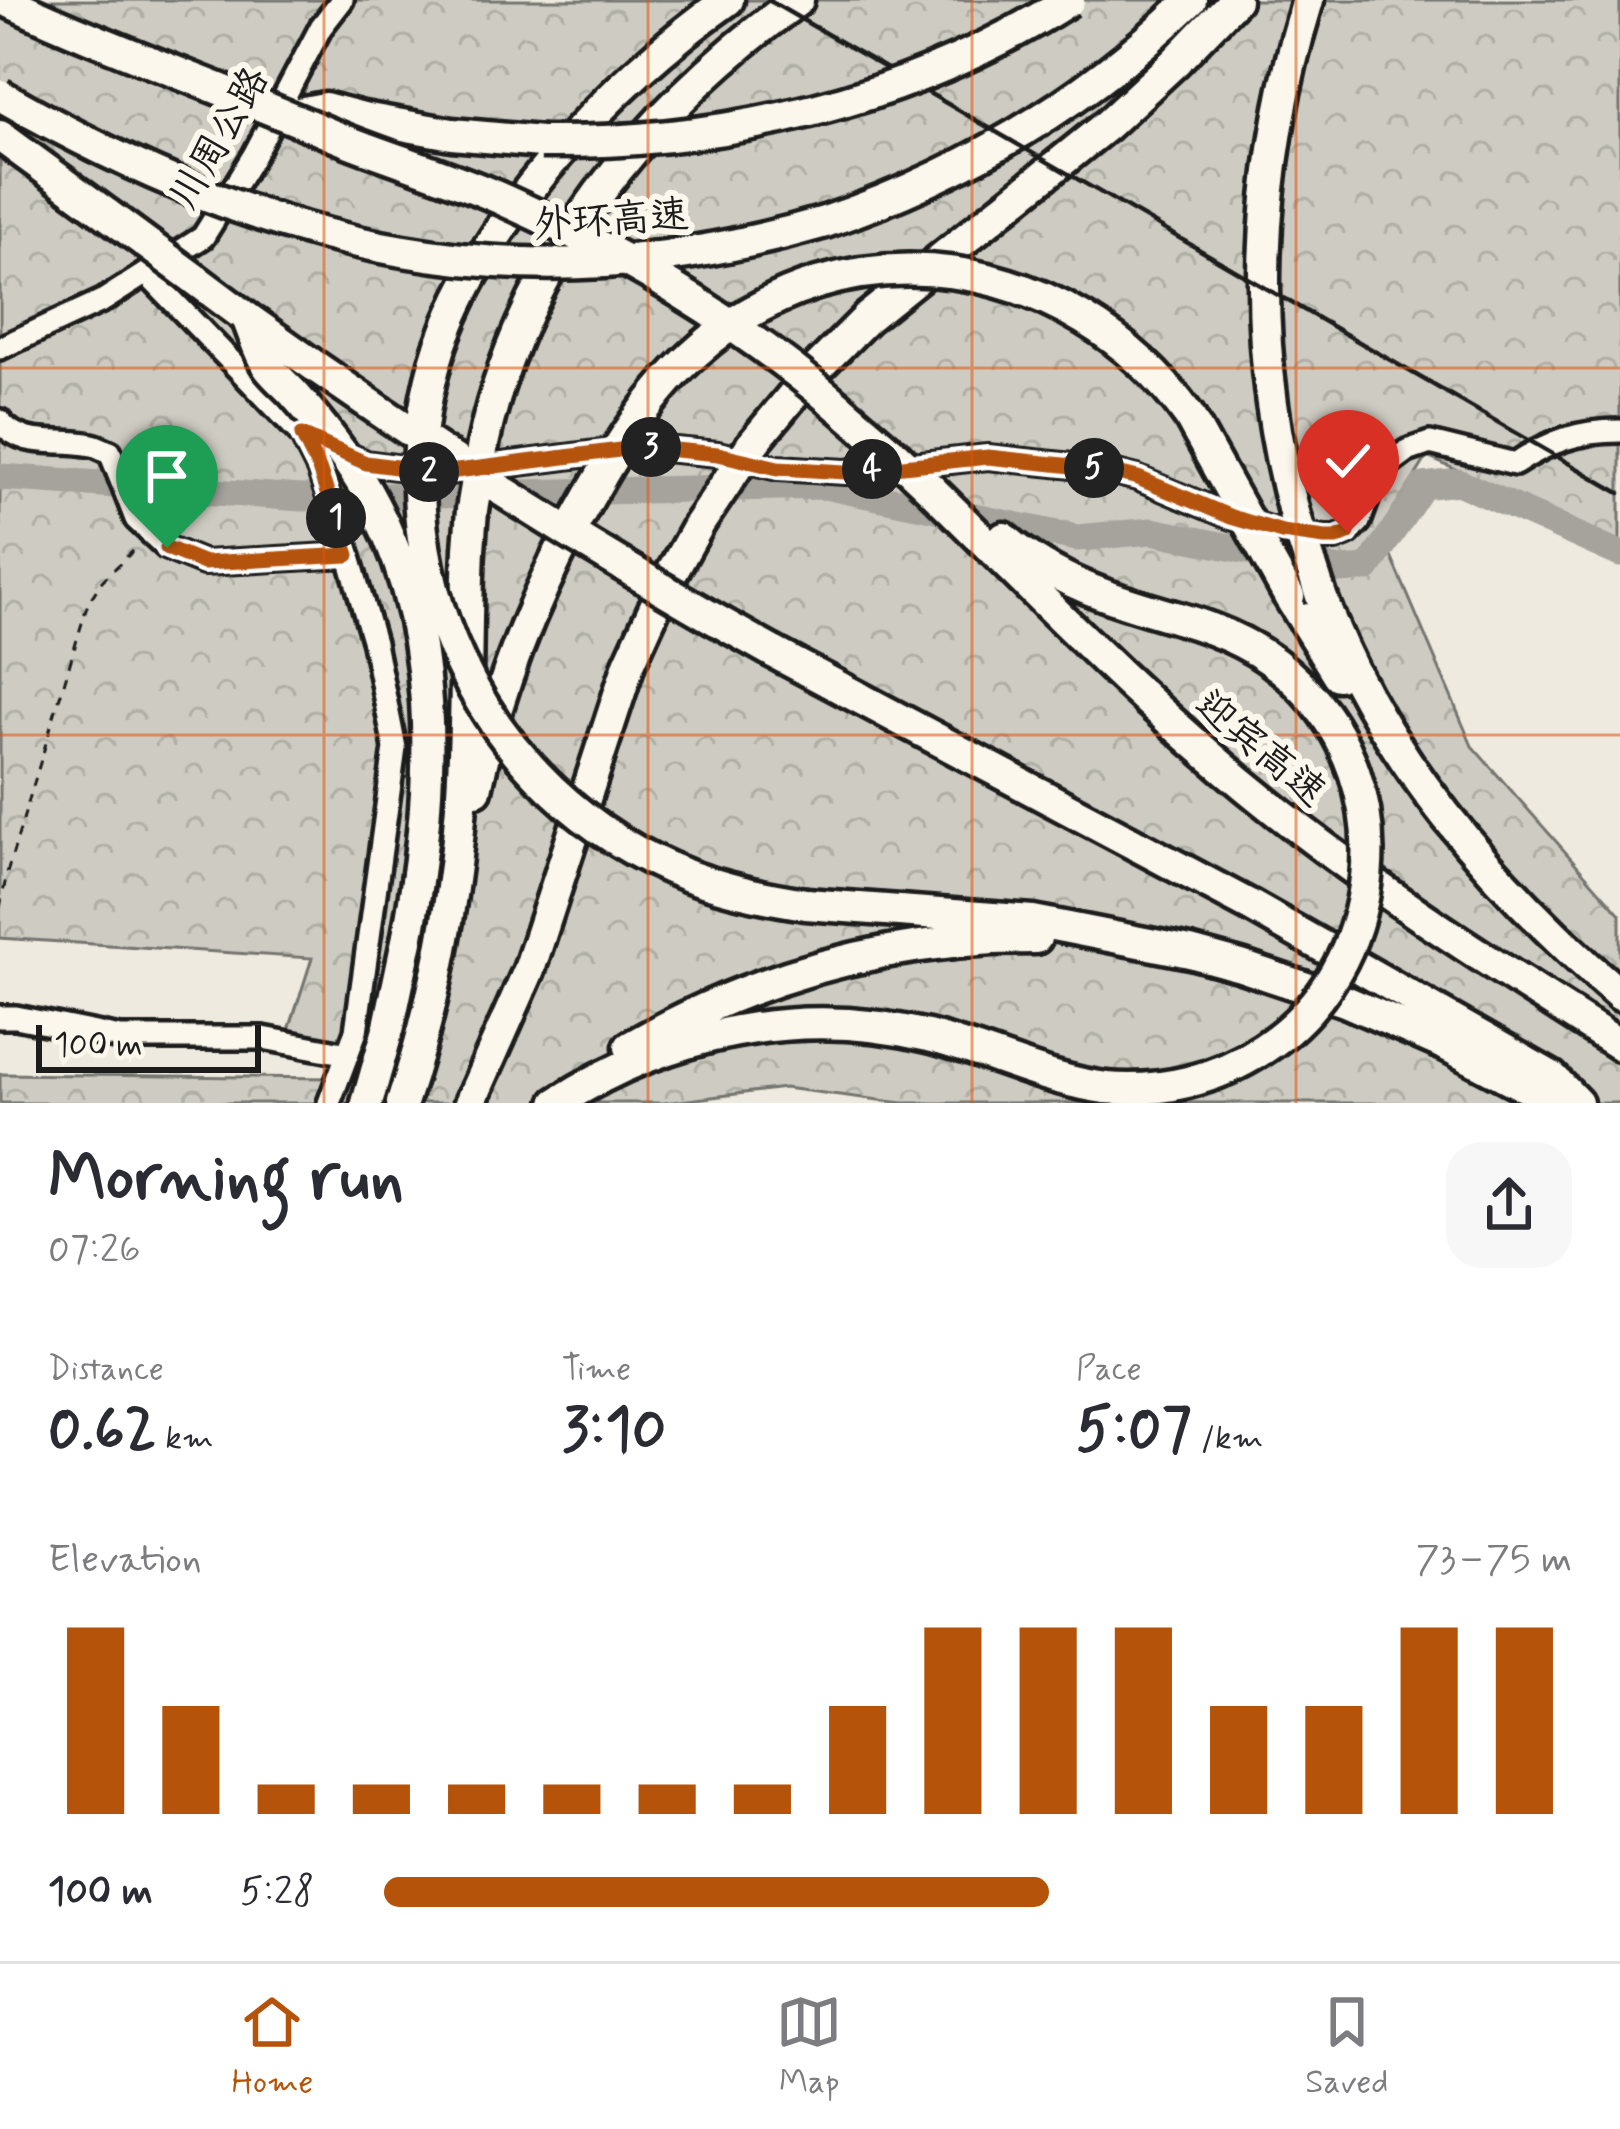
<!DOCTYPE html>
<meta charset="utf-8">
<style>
body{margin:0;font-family:Mynerve,"LXGW WenKai TC",sans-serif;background:#f7f7f7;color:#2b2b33;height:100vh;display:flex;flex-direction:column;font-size:45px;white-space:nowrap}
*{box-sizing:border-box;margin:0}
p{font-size:39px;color:#7c7c81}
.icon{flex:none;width:66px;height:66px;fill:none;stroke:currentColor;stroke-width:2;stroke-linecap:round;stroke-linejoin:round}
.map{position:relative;height:1103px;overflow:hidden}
.drawer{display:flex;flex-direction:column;background:#fff;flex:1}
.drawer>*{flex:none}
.scale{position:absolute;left:36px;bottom:30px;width:225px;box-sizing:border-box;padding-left:12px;border:6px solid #1c1c1c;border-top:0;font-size:33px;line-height:42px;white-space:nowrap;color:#1c1c1c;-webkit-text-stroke:9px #fbf7ec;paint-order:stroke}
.pin{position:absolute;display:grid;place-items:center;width:102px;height:102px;color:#fff;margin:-123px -51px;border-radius:50% 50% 50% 0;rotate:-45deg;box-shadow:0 0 12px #0007}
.pin .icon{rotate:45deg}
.km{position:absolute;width:60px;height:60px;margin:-30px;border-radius:50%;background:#222;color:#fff;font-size:33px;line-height:60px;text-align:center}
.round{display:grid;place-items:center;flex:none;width:126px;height:126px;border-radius:36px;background:#f7f7f7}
.headline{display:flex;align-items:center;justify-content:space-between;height:204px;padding:0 48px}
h1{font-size:66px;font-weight:800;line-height:90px}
.metrics{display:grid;grid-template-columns:repeat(3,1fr);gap:18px;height:204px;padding:12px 48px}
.metrics div{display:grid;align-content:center}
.metrics b{font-size:60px;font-weight:800}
.metrics small{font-size:33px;font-weight:400}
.metrics p{font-size:33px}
.chart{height:336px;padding:24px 48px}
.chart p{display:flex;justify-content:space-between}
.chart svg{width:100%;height:216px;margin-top:12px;stroke:#b45309;stroke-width:6}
ul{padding:0 48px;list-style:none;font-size:39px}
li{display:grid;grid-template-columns:192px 144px 1fr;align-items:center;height:90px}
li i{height:30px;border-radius:15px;background:#b45309}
.dock{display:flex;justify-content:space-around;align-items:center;height:168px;border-top:3px solid #e1e1e2;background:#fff;font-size:33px;color:#7c7c81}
.dock a{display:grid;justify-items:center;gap:6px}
.dock .selected{color:#b45309}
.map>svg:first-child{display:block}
</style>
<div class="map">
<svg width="1620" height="1103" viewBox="0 0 1620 1103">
<defs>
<pattern id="forest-crowns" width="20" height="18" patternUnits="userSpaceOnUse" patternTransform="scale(3)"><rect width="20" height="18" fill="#ceccc2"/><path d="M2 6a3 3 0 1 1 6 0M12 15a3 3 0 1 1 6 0" fill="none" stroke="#b0afa6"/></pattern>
</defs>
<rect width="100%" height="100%" fill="#eeeadf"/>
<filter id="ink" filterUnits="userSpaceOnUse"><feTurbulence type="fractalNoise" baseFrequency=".00833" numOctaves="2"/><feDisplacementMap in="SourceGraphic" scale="24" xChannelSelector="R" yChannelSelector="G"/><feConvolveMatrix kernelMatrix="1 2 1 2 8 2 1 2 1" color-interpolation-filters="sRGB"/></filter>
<g filter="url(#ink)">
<path fill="url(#forest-crowns)" stroke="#75746f" stroke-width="3" d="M0,0H1620V542L1427,457L1381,532L1472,746L1620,914V1103H903L784,1088L664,1103H337L358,1047L288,1033L312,958L0,938Z
M0,1074L331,1078L324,1103H0Z"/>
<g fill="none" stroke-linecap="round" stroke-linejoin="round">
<path stroke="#a6a39d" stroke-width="27" d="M0,477L301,498L824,486L1077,538L1152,531L1340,570L1368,568L1423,486L1458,482L1620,554"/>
<defs>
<path id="minor" d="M146,273L302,435L366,463L441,473L643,447L718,454L778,468L846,472L988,457L1101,469L1137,478L1231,517L1282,533L1325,538H1336L1348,533L1359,522L1370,492L1388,465L1407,451L1430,443L1515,464C1550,441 1578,431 1620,431
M0,348L104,300L203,237L254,155L321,27L342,0
M0,421C24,451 60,437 92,445C98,446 104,450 110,452L136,519L167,548L204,563L348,555
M302,435L319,469L345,543L374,643L395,748L356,1031L329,1103
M0,1017H16L120,1038H263L348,1054"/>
<path id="highway" d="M288,115L325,108L363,118L452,134L541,142
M0,136L108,215
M825,222C963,175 1086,103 1191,0
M195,279L247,318
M440,347C486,214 614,80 728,0
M839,407L896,456
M483,444C521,261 649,107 798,0
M751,446L807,378L867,318L1107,125L1175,62L1235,0
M931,489C1040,596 1145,706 1265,802C1377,892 1499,968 1620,1045
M1295,516C1248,345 1256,169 1308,0
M1004,538C1055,582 1114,600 1178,618
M1289,596L1338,675
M1322,599C1380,756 1494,886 1620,995
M773,652L1251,906L1552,1077L1577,1103
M476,790C495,697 529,609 573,526
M806,904L1033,921L1190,952L1241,966L1345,1001L1444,1044L1541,1095L1572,1100
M630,1047C755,975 892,938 1036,938
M367,1103L389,1026L408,936
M402,1103C434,1007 453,907 461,806C468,721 465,635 469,549
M470,1103L529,970L629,664L664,587L699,524
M557,1103C667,1032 800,1005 928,1036C988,1051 1044,1080 1106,1088"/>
</defs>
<use href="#minor" stroke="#1c1c1c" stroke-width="30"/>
<use href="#highway" stroke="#1c1c1c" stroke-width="39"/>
<path stroke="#1c1c1c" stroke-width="3" stroke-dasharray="9 9" stroke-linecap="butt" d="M0,908L7,873L88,603L102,581L136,548"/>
<use href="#minor" stroke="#fbf7ec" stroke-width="21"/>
<use href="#highway" stroke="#fbf7ec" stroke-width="30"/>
<path stroke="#1c1c1c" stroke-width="4.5" d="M768,0L1620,493"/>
<defs>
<path id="highway-bridge" d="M5,0C107,48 214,85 318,129C379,156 445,173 506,201C625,254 740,322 839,407
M0,95C272,250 518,312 825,222
M541,142C728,144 910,101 1069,0
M108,215L195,279
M247,318C254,334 259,355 269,368C277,378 287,386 295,395C319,422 342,451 361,482C444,619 436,784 408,936
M247,318C416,440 591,551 773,652
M440,347C370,561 479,795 689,876C727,890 766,898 806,904
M896,456L931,489
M1295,516L1322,599
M699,524L751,446
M573,526C606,466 642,402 693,355C844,215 1073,255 1189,416L1289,596
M469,549L472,510L483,444
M1106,1088C1161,1093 1216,1080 1263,1049C1387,968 1403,786 1298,683C1264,649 1223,631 1178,618"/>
</defs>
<use href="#highway-bridge" stroke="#1c1c1c" stroke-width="39" stroke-linecap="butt"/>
<use href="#highway-bridge" stroke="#fbf7ec" stroke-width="30"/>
</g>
</g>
<g fill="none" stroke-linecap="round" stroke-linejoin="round" filter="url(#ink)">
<defs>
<path id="route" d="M167,548L204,563L348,555L319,469L302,435L366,463L441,473L643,447L718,454L778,468L846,472L988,457L1101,469L1138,478L1231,517L1282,532L1325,538H1336L1348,533"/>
</defs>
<use href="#route" stroke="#fff" stroke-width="24"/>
<use href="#route" stroke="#b45309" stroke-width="15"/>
</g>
<path fill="none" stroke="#de560d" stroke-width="3" stroke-opacity="0.55" d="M324,0V1103M648,0V1103M972,0V1103M1296,0V1103M0,368H1620M0,735H1620"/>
<g text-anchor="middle" stroke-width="12" stroke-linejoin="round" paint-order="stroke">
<g font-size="39" fill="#1c1c1c" stroke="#fbf7ec">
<text transform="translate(218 137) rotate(-60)" y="14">川周公路</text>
<text transform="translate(611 218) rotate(-4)" y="14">外环高速</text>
<text transform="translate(1262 747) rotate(40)" y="14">迎宾高速</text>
</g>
</g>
</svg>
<div class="scale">100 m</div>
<div class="pin" style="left:167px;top:548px;background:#1e9e55"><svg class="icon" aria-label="arrive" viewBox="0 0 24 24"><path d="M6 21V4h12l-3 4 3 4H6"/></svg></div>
<div class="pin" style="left:1348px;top:533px;background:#d93025"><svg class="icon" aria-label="check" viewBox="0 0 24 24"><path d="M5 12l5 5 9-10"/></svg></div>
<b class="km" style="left:336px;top:518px">1</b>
<b class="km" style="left:429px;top:472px">2</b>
<b class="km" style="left:651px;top:447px">3</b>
<b class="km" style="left:872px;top:469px">4</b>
<b class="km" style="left:1094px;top:468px">5</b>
</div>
<section class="drawer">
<div class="headline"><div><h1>Morning run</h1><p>07:26</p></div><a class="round"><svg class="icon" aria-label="share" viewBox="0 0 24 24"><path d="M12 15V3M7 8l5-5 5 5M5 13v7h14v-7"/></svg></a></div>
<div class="metrics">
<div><p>Distance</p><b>0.62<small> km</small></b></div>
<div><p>Time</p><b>3:10</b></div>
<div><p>Pace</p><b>5:07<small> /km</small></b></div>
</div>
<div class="chart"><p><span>Elevation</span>73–75 m</p>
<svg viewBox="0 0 160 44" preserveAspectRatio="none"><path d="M5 44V6M15 44V22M25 44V38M35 44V38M45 44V38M55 44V38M65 44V38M75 44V38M85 44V22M95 44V6M105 44V6M115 44V6M125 44V22M135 44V22M145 44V6M155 44V6"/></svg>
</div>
<ul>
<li><b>100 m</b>5:28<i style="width:56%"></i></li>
</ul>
</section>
<nav class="dock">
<a class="selected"><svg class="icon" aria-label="home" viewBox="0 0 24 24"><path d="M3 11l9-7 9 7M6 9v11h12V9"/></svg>Home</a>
<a><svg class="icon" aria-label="map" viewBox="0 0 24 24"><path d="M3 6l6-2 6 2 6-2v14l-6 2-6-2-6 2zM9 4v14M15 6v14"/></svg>Map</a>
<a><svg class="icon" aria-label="saved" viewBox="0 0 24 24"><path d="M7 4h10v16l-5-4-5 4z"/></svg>Saved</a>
</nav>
